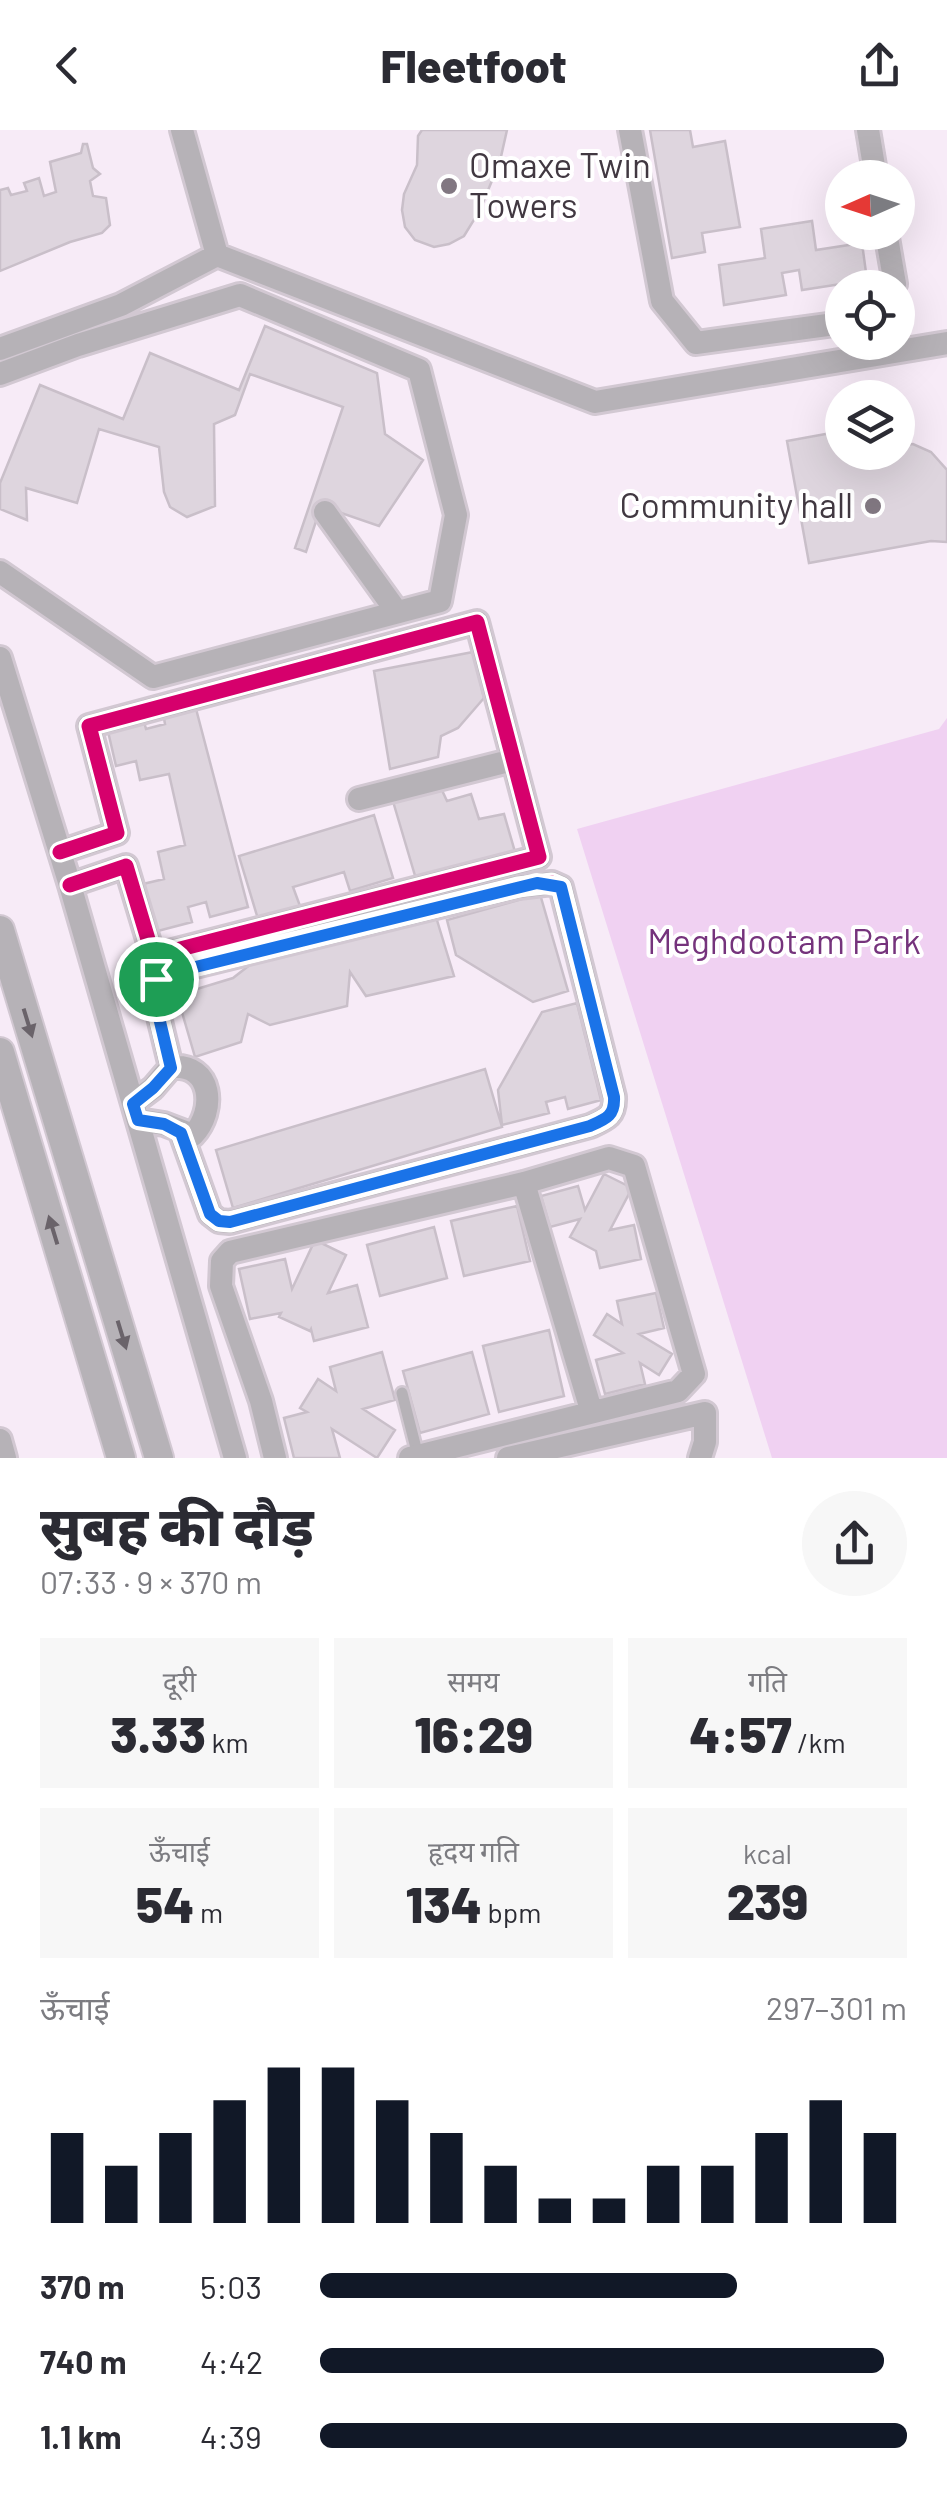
<!DOCTYPE html>
<html lang="hi">
<meta charset="utf-8">
<style>
body{margin:0;font-family:Barlow,"Noto Sans Devanagari",sans-serif;background:#f7f7f7;color:#2b2b33;height:100vh;display:flex;flex-direction:column;font-size:38px;white-space:nowrap}
*{box-sizing:border-box;margin:0}
p{font-size:32px;color:#7c7c81}
.icon{flex:none;width:55px;height:55px;fill:none;stroke:currentColor;stroke-width:2;stroke-linecap:round;stroke-linejoin:round}
.map{position:relative;height:1328px;overflow:hidden}
.drawer{display:flex;flex-direction:column;background:#fff;flex:1}
.drawer>*{flex:none}
.needle{width:65px;rotate:267deg}
.tools{position:absolute;left:825px;top:30px;display:grid;gap:20px}
.tools a{display:grid;place-items:center;width:90px;height:90px;border-radius:50%;background:#fff;box-shadow:0 10px 40px #0002;font-size:50px}
.pin{position:absolute;display:grid;place-items:center;width:85px;height:85px;color:#fff;margin:-42px;border:5px solid #fff;border-radius:50%;box-shadow:0 2px 10px #0007}
.round{display:grid;place-items:center;flex:none;width:105px;height:105px;border-radius:52px;background:#f7f7f7}
.overview{display:flex;align-items:center;justify-content:space-between;height:170px;padding:0 40px}
h1{font-size:55px;font-weight:800;line-height:75px}
.figures{display:grid;grid-template-columns:repeat(3,1fr);gap:15px;height:170px;padding:10px 40px}
.figures div{display:grid;align-content:center;border-radius:0px;background:#f7f7f7;text-align:center}
.figures b{font-size:50px;font-weight:800}
.figures small{font-size:28px;font-weight:400}
.figures p{font-size:28px}
.chart{height:280px;padding:20px 40px}
.chart p{display:flex;justify-content:space-between}
.chart svg{width:100%;height:180px;margin-top:10px;stroke:#111827;stroke-width:6}
ul{padding:0 40px;list-style:none;font-size:32px}
li{display:grid;grid-template-columns:160px 120px 1fr;align-items:center;height:75px}
li i{height:25px;border-radius:12px;background:#111827}
header{display:flex;justify-content:space-between;align-items:center;height:130px;padding:0 40px;background:#fff;font-size:45px;font-weight:800}
.map>svg:first-child{display:block}
</style>
<header><svg class="icon" aria-label="back" viewBox="0 0 24 24"><path d="M15 5l-7 7 7 7"/></svg>Fleetfoot<svg class="icon" aria-label="share" viewBox="0 0 24 24"><path d="M12 15V3M7 8l5-5 5 5M5 13v7h14v-7"/></svg></header>
<div class="map">
<svg width="947" height="1328" viewBox="0 0 947 1328">
<rect width="100%" height="100%" fill="#f7ebf7"/>
<path fill="#f0d1f2" d="M947,588V1328H772L577,699L939,599Z"/>
<path fill="#ded5de" stroke="#c9bfc9" stroke-width="2.5" d="M422,0H507L500,31L480,80L464,106L449,114L434,117L415,110L405,97L402,80L404,64L417,35L418,6Z
M650,0H690L693,17L725,11L740,97L702,103L705,122L672,128Z
M83,14H87L93,38L100,44L90,51L93,66L106,68L110,95L102,103L70,112L0,141V60L8,58L11,65L27,61L24,53L39,48L44,66L56,62L50,32L81,23Z
M812,91L816,120L862,113L867,150L802,160L799,140L782,143L786,165L724,175L719,135L765,128L761,99Z
M265,196L377,243L385,304L423,330L379,396L321,376L306,422L295,418L343,277L250,244L235,285L214,294L215,376L187,387L170,377L164,362L159,317L99,299L77,373L26,358L27,390L0,379V353L40,255L123,289L150,223L239,260Z
M842,301V322H898V315L913,314L931,322L947,340V412L931,411L809,433L787,311Z
M473,522L484,568L458,598L441,606L438,627L390,639L374,541Z
M195,575L248,777L210,787L206,772L188,777L192,792L154,802L143,754L164,749L158,722L185,715L169,644L140,650L136,631L116,636L107,597L143,588L146,599L165,594L163,583Z
M440,656L447,671L471,664L479,689L504,684L515,722L416,749L392,668Z
M374,685L393,748L350,761L344,742L293,757L300,776L258,789L239,726Z
M540,764L568,861L533,872L456,825L447,790Z
M436,787L454,846L366,866L350,842L347,876L270,895L248,884L241,912L195,927L177,865L233,848L251,834Z
M577,873L601,970L568,979L565,967L546,972L549,983L502,995L498,960L542,882Z
M485,939L502,997L233,1078L216,1020Z
M604,1044L632,1058L610,1100L634,1095L641,1129L600,1138L596,1121L570,1107L580,1089L550,1097L541,1066L578,1056L585,1080Z
M517,1076L530,1131L464,1146L451,1091Z
M434,1097L447,1148L380,1166L367,1115Z
M315,1110L346,1125L328,1163L357,1155L368,1197L314,1211L311,1199L310,1201L279,1187L281,1183L250,1189L239,1139L285,1129L292,1159Z
M656,1163L664,1198L639,1204L672,1224L659,1245L640,1233L645,1254L605,1264L596,1230L623,1223L594,1205L607,1184L622,1194L617,1171Z
M549,1200L564,1266L499,1282L483,1216Z
M382,1222L395,1270L363,1279L395,1300L377,1328L332,1299L340,1328H294L284,1288L307,1282L300,1278L318,1249L336,1261L330,1237Z
M472,1222L489,1284L420,1303L403,1241Z"/>
<g fill="none" stroke-linecap="round" stroke-linejoin="round">
<defs>
<path id="service" d="M402,1263L418,1326"/>
<path id="minor" d="M182,0L217,125L595,272L947,213
M630,0L662,171L696,213L842,193
M868,0L876,48
M886,102L895,154L891,158
M0,219L121,175L217,125
M0,244L78,215L240,165L419,240L456,385L440,471L153,547L0,442
M325,382L397,482
M0,528L70,755L235,1328
M359,669L513,630
M60,722L117,703L89,596L477,492L539,727L153,826L126,736L70,755
M171,937L152,858L156,849L167,843L518,757L552,753L561,757L614,967C615,986 606,989 590,996L230,1092L219,1091L210,1084L181,1003
M133,973L153,958L171,937C213,933 216,981 193,1005L164,994L138,990
M524,1053L591,1280
M0,1310L5,1328
M275,1328L261,1271L221,1156L222,1131L230,1122L524,1053L609,1028L634,1036L694,1244L678,1261L410,1328
M508,1328L705,1283V1312L700,1328"/>
<path id="tertiary" d="M0,800L159,1328
M0,922L121,1328"/>
</defs>
<use href="#service" stroke="#d2c8d2" stroke-width="16"/>
<use href="#minor" stroke="#d2c8d2" stroke-width="28"/>
<use href="#tertiary" stroke="#d2c8d2" stroke-width="32"/>
<use href="#service" stroke="#b6b2b7" stroke-width="11"/>
<use href="#minor" stroke="#b6b2b7" stroke-width="22"/>
<use href="#tertiary" stroke="#b6b2b7" stroke-width="28"/>
<defs>
<path id="cycleway" d="M60,722L117,703L89,596L477,492L539,727L153,826L126,736L70,755
M171,937L152,858L156,849L167,843L518,757L552,753L561,757L614,967C615,986 606,989 590,996L230,1092L219,1091L210,1084L181,1003"/>
</defs>
<use href="#cycleway" stroke="#fff" stroke-width="21"/>
<use href="#cycleway" stroke="#d6006c" stroke-width="15"/>
</g>
<defs><path id="oneway-solid" d="M-6-.8H1V-3.2L6.5 0L1 3.2V.8H-6Z" transform="scale(2.5)"/></defs>
<g fill="#6a636a">
<use href="#oneway-solid" transform="translate(28 893) rotate(73)"/>
<use href="#oneway-solid" transform="translate(53 1100) rotate(-107)"/>
<use href="#oneway-solid" transform="translate(122 1205) rotate(73)"/>
</g>
<g fill="none" stroke-linecap="round" stroke-linejoin="round">
<defs>
<path id="route" d="M537,753L561,757L614,967C615,986 606,989 590,996L230,1092L219,1091L210,1084L181,1003L164,994L138,990L133,974L153,958L171,938L152,858L156,849L167,844Z"/>
</defs>
<use href="#route" stroke="#fff" stroke-width="20"/>
<use href="#route" stroke="#1a73e8" stroke-width="12"/>
</g>
<g fill="#817781" stroke="#fff" stroke-width="4">
<circle cx="449" cy="56" r="10"/>
<circle cx="873" cy="376" r="10"/>
</g>
<g text-anchor="middle" stroke-width="8" stroke-linejoin="round" paint-order="stroke">
<g font-size="35" fill="#413841" stroke="#fff" text-anchor="start">
<text x="469" y="48">Omaxe Twin<tspan x="469" dy="40">Towers</tspan></text>
<text x="853" y="388" text-anchor="end">Community hall</text>
</g>
<g font-size="35" fill="#75337c" stroke="#fff">
<text x="784" y="824">Meghdootam Park</text>
</g>
</g>
</svg>
<div class="tools">
<a><svg class="needle" viewBox="-14 -14 28 28"><path d="M0-13l5 13h-10z" fill="#e53935"/><path d="M0 13l5-13h-10z" fill="#7c7c81"/></svg></a>
<a><svg class="icon" aria-label="locate" viewBox="0 0 24 24"><circle cx="12" cy="12" r="6"/><path d="M12 2v4M12 18v4M2 12h4M18 12h4"/></svg></a>
<a><svg class="icon" aria-label="layers" viewBox="0 0 24 24"><path d="M12 4l9 5-9 5-9-5zM3 14l9 5 9-5"/></svg></a>
</div>
<div class="pin" style="left:156px;top:849px;background:#1e9e55"><svg class="icon" aria-label="arrive" viewBox="0 0 24 24"><path d="M6 21V4h12l-3 4 3 4H6"/></svg></div>
</div>
<section class="drawer">
<div class="overview"><div><h1>सुबह की दौड़</h1><p>07:33 · 9 × 370 m</p></div><a class="round"><svg class="icon" aria-label="share" viewBox="0 0 24 24"><path d="M12 15V3M7 8l5-5 5 5M5 13v7h14v-7"/></svg></a></div>
<div class="figures">
<div><p>दूरी</p><b>3.33<small> km</small></b></div>
<div><p>समय</p><b>16:29</b></div>
<div><p>गति</p><b>4:57<small> /km</small></b></div>
</div>
<div class="figures">
<div><p>ऊँचाई</p><b>54<small> m</small></b></div>
<div><p>हृदय गति</p><b>134<small> bpm</small></b></div>
<div><p>kcal</p><b>239</b></div>
</div>
<div class="chart"><p><span>ऊँचाई</span>297–301 m</p>
<svg viewBox="0 0 160 44" preserveAspectRatio="none"><path d="M5 44V22M15 44V30M25 44V22M35 44V14M45 44V6M55 44V6M65 44V14M75 44V22M85 44V30M95 44V38M105 44V38M115 44V30M125 44V30M135 44V22M145 44V14M155 44V22"/></svg>
</div>
<ul>
<li><b>370 m</b>5:03<i style="width:71%"></i></li>
<li><b>740 m</b>4:42<i style="width:96%"></i></li>
<li><b>1.1 km</b>4:39<i style="width:100%"></i></li>
</ul>
</section>
